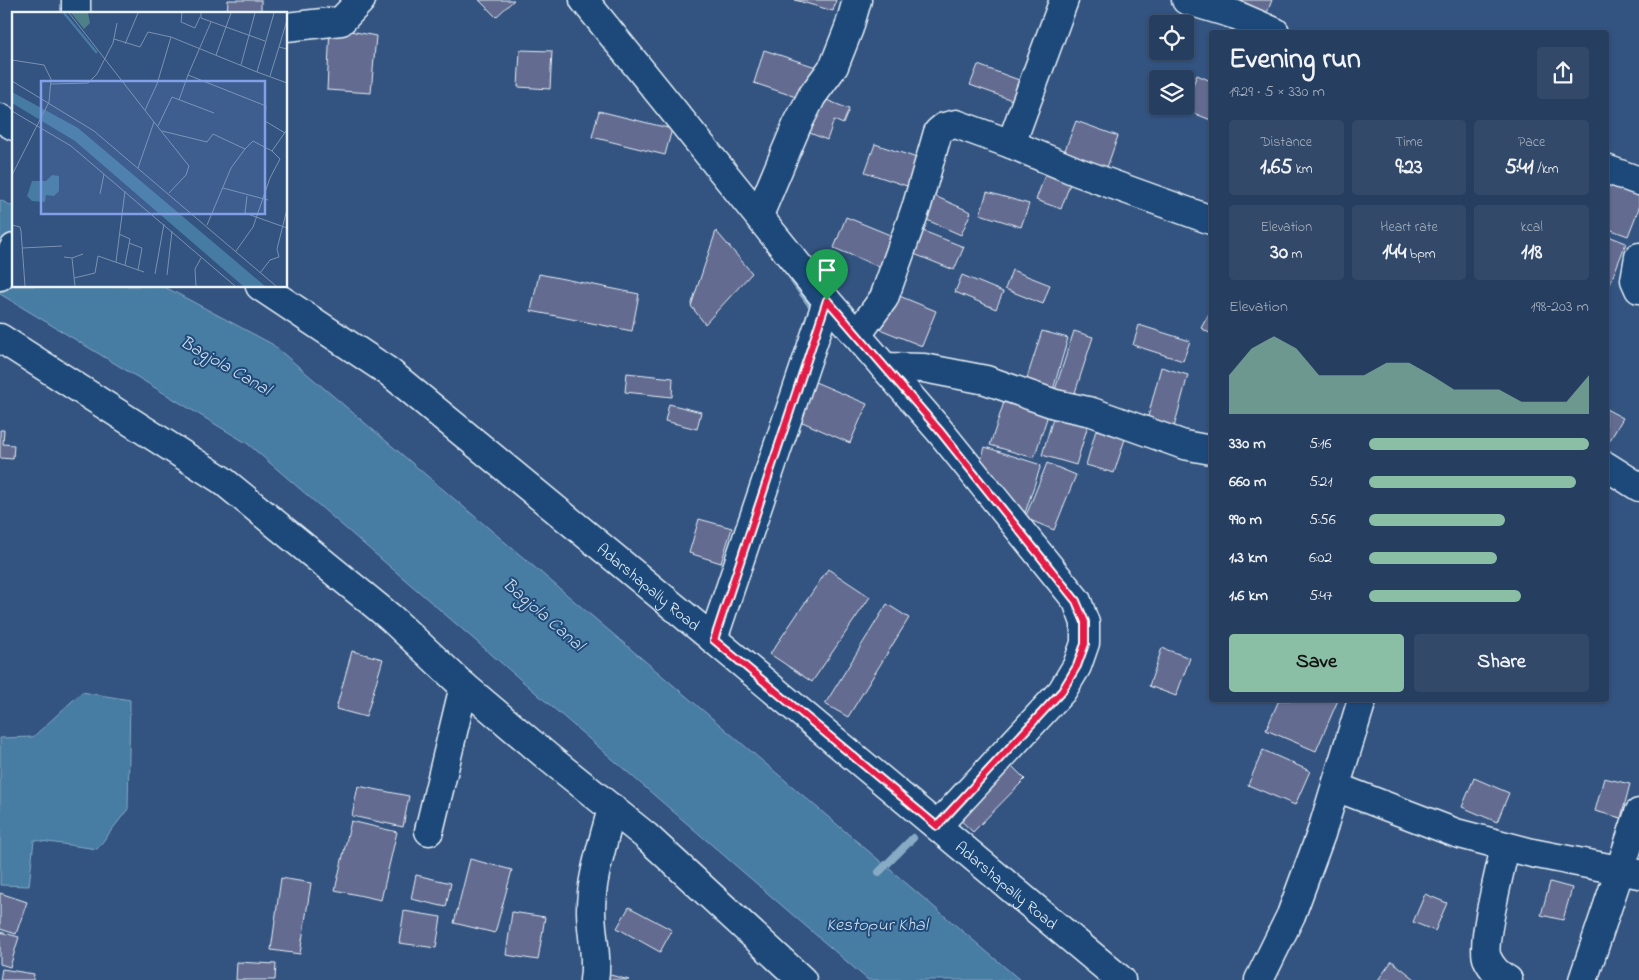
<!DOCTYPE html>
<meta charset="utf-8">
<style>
body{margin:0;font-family:"Indie Flower",sans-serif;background:#324969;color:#f1f3f6;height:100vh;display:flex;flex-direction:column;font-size:19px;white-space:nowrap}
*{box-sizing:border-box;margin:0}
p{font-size:16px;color:#a4aebd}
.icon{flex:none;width:28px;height:28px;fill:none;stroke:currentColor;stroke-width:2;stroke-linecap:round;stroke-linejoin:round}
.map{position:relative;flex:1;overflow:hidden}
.panel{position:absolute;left:1209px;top:30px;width:400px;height:672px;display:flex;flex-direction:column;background:#263e60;border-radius:5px;box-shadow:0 1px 4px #0004,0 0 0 1px #425775}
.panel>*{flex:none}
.tools{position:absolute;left:1149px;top:15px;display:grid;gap:10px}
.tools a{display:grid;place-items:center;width:45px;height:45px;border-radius:5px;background:#263e60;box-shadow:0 1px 4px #0004,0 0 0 1px #425775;font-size:25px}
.pin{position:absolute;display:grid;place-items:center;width:42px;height:42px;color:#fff;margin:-51px -21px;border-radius:50% 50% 50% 0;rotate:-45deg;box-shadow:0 0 5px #0007}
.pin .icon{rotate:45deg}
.round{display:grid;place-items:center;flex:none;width:52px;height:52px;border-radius:5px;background:#324969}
.headline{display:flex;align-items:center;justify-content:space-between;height:85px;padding:0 20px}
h1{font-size:28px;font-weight:800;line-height:38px}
.stats{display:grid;grid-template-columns:repeat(3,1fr);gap:8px;height:85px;padding:5px 20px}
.stats div{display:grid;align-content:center;border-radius:5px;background:#324969;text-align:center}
.stats b{font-size:21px;font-weight:800}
.stats small{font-size:14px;font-weight:400}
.stats p{font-size:14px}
.chart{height:140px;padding:10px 20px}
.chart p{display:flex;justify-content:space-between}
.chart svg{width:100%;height:90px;margin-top:5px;fill:#8abfa5;opacity:.7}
.action{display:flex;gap:10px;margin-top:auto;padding:10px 20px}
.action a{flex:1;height:58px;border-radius:5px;background:#8abfa5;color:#111;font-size:20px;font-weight:800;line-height:58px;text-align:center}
.action a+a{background:#324969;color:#f1f3f6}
ul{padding:0 20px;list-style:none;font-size:16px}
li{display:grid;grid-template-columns:80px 60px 1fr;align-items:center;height:38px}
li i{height:12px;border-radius:6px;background:#8abfa5}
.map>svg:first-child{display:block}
</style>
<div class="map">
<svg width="1639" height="980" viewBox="0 0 1639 980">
<rect width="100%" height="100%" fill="#335380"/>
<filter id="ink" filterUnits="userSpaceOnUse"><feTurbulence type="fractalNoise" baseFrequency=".02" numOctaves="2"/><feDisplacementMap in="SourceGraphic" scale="10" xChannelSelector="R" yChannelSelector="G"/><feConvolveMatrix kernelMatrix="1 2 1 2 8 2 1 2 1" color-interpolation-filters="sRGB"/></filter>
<g filter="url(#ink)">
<path fill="#467ca3" stroke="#87abc5" d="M0,200L14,207V286H163L272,344L1020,980H868L248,444L0,294Z
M82,692L130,700L128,809L97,849L34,840L29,886L0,885V738L33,737Z"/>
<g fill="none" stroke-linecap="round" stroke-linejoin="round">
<path stroke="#87abc5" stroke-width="8" d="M794,281L810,303
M879,872L913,838"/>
</g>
<path fill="#646c90" stroke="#e8f1f8" d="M228,0H261V14H227Z
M479,0H514L496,17Z
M795,0H836L833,11Z
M1240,0H1272L1267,13L1239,2Z
M330,27L376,36L371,93L327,90Z
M520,50L552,51L550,89L518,87Z
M764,50L816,67L805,100L754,83Z
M978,65L1019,80L1012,100L970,85Z
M1197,75L1211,81V120L1183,109Z
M819,97L849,109L843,124L834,120L827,140L805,131Z
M599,111L672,129L665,155L592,137Z
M1076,121L1118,136L1105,173L1062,158Z
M875,144L923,160L913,188L865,172Z
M1046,172L1071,181L1061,209L1036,200Z
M1606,181L1639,194V208L1628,236L1606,228Z
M987,192L1029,204L1021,227L980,214Z
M930,194L971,212L961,235L920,217Z
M846,217L895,237L882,268L834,248Z
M918,229L964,247L954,270L909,252Z
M716,231L752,273L705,324L691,306Z
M1606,235L1626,243L1610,284L1606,283Z
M1012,270L1050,285L1043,304L1005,289Z
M539,274L639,294L632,331L531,311Z
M962,275L1003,292L996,309L955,292Z
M892,293L936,311L922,346L877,328Z
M1211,310V334L1201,328Z
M1139,325L1190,341L1183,361L1133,345Z
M1042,331L1068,338L1053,390L1026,381Z
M1074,331L1093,337L1072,402L1053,396Z
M1161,367L1188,375L1173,431L1146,424Z
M627,373L673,378L672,397L625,392Z
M808,379L867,404L850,443L791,417Z
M1004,402L1048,415L1034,458L990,445Z
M669,404L701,412L697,429L665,421Z
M1606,409L1623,418L1606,447Z
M1054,415L1088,425L1076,465L1042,455Z
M0,430H4L3,444L14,445L13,459L0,458Z
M1096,430L1125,439L1114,473L1086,465Z
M985,447L1041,465L1025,513L1003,506L979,467Z
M1047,463L1076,475L1054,530L1025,518Z
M699,519L732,528L721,563L689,553Z
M828,569L870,597L812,682L770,654Z
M887,604L909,618L848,717L825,704Z
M1162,648L1190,658L1176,696L1149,686Z
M352,651L383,659L366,717L336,709Z
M1279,700H1338L1316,751L1266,730Z
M1263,750L1310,771L1295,805L1248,785Z
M1007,761L1025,779L973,832L955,815Z
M1474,778L1509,793L1497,822L1462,807Z
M1604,778L1630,784L1621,818L1595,811Z
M358,786L409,796L403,827L352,816Z
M351,821L397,832L381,900L335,890Z
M470,859L512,870L495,933L454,923Z
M416,875L451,883L446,907L411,899Z
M281,878L311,883L300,954L271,950Z
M1550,882L1572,888L1563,920L1541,915Z
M0,893L27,902L16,934L0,929Z
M1425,894L1447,903L1435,931L1413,922Z
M629,907L672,930L660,952L617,928Z
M404,911L441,917L436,948L399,943Z
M512,912L545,917L538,960L506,955Z
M0,932L19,937L10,967L0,964Z
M1392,961L1415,979L1414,980H1378Z
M237,962L276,964L275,980H236Z
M2,969L34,974L33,980H0Z
M603,973L629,980H601Z"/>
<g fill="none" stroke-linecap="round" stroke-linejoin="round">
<defs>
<g id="minor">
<path d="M76,0V14"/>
<path d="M584,0L827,301L713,639"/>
<path d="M1186,0L1236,15L1275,32"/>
<path d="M286,27L341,21L361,0"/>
<path d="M0,118L14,126"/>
<path d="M1011,144L1064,0"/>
<path d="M1606,169L1639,181"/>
<path d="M759,215L797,125L812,96L834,66L849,28L857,0"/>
<path d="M1639,257L1635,280L1639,289"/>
<path d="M0,276L14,248"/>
<path id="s1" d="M260,286L389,372L713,639L1121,980"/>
<path d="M827,301L939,430L1077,601L1085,623V643L1077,666L1062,691L937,826"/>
<path d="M857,335L884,298L917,205L938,132L944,127L956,124L1011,144L1078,172L1211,220"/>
<path d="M0,338L222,480L391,618L458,681L549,758L646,836L802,980"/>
<path d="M884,367L924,368L986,380L1055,404L1092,412L1184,445L1211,450"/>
<path d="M1606,466L1639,487"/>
<path d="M1336,787L1456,833L1532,853L1639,874"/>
<path d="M429,831L464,686"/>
<path d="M1505,847C1501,867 1481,943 1487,958C1492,969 1498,974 1508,980"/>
<path d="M594,980C598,957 591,933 591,910C591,876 604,841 612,808"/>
<path d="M1259,980L1291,915L1321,834L1362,700"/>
<path d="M1583,980L1639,813"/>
</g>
</defs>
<use href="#minor" stroke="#e8f1f8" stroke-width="31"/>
<use href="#minor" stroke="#1f4a7a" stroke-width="28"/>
</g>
</g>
<g fill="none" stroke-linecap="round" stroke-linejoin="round" filter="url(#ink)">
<defs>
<path id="route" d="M827,300L939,430L1076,601L1085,622V644L1077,666L1062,691L937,826L714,640Z"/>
</defs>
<use href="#route" stroke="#fff" stroke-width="10"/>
<use href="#route" stroke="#e11d48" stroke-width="6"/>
</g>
<g text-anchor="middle" stroke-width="4" stroke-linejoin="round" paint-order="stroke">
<g font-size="16" fill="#e8f1f8" stroke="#1f4a7a">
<text dy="6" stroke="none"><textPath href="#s1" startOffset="492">Adarshapally Road</textPath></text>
<text dy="6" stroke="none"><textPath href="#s1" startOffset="958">Adarshapally Road</textPath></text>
</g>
<g font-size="18" font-style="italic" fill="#d0dfeb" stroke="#1f4a7a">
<text transform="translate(226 365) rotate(30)" y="6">Bagjola Canal</text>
<text transform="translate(544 614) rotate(41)" y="6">Bagjola Canal</text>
<text x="877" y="930">Kestopur Khal</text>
</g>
</g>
<g transform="translate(12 12)">
<rect width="275" height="275" fill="#335380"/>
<path d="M59,1H76L78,11L72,17Z" fill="#4f808a"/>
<path d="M0,80L66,116L253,274H231L63,129L0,91ZM40,163L47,164V179L42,184L34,183L33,190L20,189L15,184L20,169H34Z" fill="#467ca3"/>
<path fill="none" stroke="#467ca3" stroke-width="2.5" d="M52,1L85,41"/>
<path fill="none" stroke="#7b92b0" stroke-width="1" d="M57,1L142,110L126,156M170,1L169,10L183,16L188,5M189,1V6L253,29M262,1L245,60L275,71M275,8L267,35L275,37M199,10L176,63L254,94L253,109L273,121M102,27L128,35L136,20L159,25M113,32L126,1M204,43L219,1M0,48L32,53L39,67L37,90L0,163M229,53L243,1M258,64L267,35M0,69L82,119L264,274M39,72L76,71L85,62L101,31L105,11M167,88L176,63M133,98L145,72L159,25L245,60M0,99L59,134L223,274M142,110L177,154L174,163L157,181M146,114L160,85L202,101M150,119L195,130L201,122L233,137M211,176L256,188M88,182L92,162M235,184L233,201L275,216M0,213L8,215L9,219L13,274M195,213L219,156L233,137L241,129L260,139L274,119M107,222L118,227L113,253M117,231L130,236L126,258M10,236L50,234M224,239L241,215L258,166L268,147L260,139M52,245L60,246L71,242M60,246L63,274M104,250L113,179M248,261L258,248L267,245L265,237L275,197M143,262L152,212M155,263L160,219M62,266L83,261L86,244L132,260M184,274L183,257L189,246"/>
<path fill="#82a0e8" fill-opacity="0.15" stroke="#82a0e8" stroke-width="2.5" d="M29,69H253V202H29Z"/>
<rect width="275" height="275" fill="none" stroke="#e8f1f8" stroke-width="2.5"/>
</g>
</svg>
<div class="tools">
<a><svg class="icon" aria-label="locate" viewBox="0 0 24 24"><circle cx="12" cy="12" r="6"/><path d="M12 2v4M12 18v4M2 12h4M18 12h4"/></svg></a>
<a><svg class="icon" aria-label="layers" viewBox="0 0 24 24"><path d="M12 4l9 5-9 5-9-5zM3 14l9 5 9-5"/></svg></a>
</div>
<div class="pin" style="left:827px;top:300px;background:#1e9e55"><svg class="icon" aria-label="arrive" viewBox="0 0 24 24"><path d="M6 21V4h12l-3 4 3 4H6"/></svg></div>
<section class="panel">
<div class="headline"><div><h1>Evening run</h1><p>19:29 · 5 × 330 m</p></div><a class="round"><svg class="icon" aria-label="share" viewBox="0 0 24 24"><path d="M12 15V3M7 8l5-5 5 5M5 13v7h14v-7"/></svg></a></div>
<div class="stats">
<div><p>Distance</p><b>1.65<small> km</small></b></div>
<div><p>Time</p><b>9:23</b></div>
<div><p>Pace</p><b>5:41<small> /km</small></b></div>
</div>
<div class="stats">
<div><p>Elevation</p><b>30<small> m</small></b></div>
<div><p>Heart rate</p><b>144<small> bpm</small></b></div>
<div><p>kcal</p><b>118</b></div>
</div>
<div class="chart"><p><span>Elevation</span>198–203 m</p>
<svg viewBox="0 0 160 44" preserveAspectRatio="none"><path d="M0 44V25L10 12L20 6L30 12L40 25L50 25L60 25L70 19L80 19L90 25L100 32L110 32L120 32L130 38L140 38L150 38L160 25V44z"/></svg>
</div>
<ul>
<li><b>330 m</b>5:16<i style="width:100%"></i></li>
<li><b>660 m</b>5:21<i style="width:94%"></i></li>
<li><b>990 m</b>5:56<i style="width:62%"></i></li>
<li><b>1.3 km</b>6:02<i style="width:58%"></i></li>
<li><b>1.6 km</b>5:47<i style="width:69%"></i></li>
</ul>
<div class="action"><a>Save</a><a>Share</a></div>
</section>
</div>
